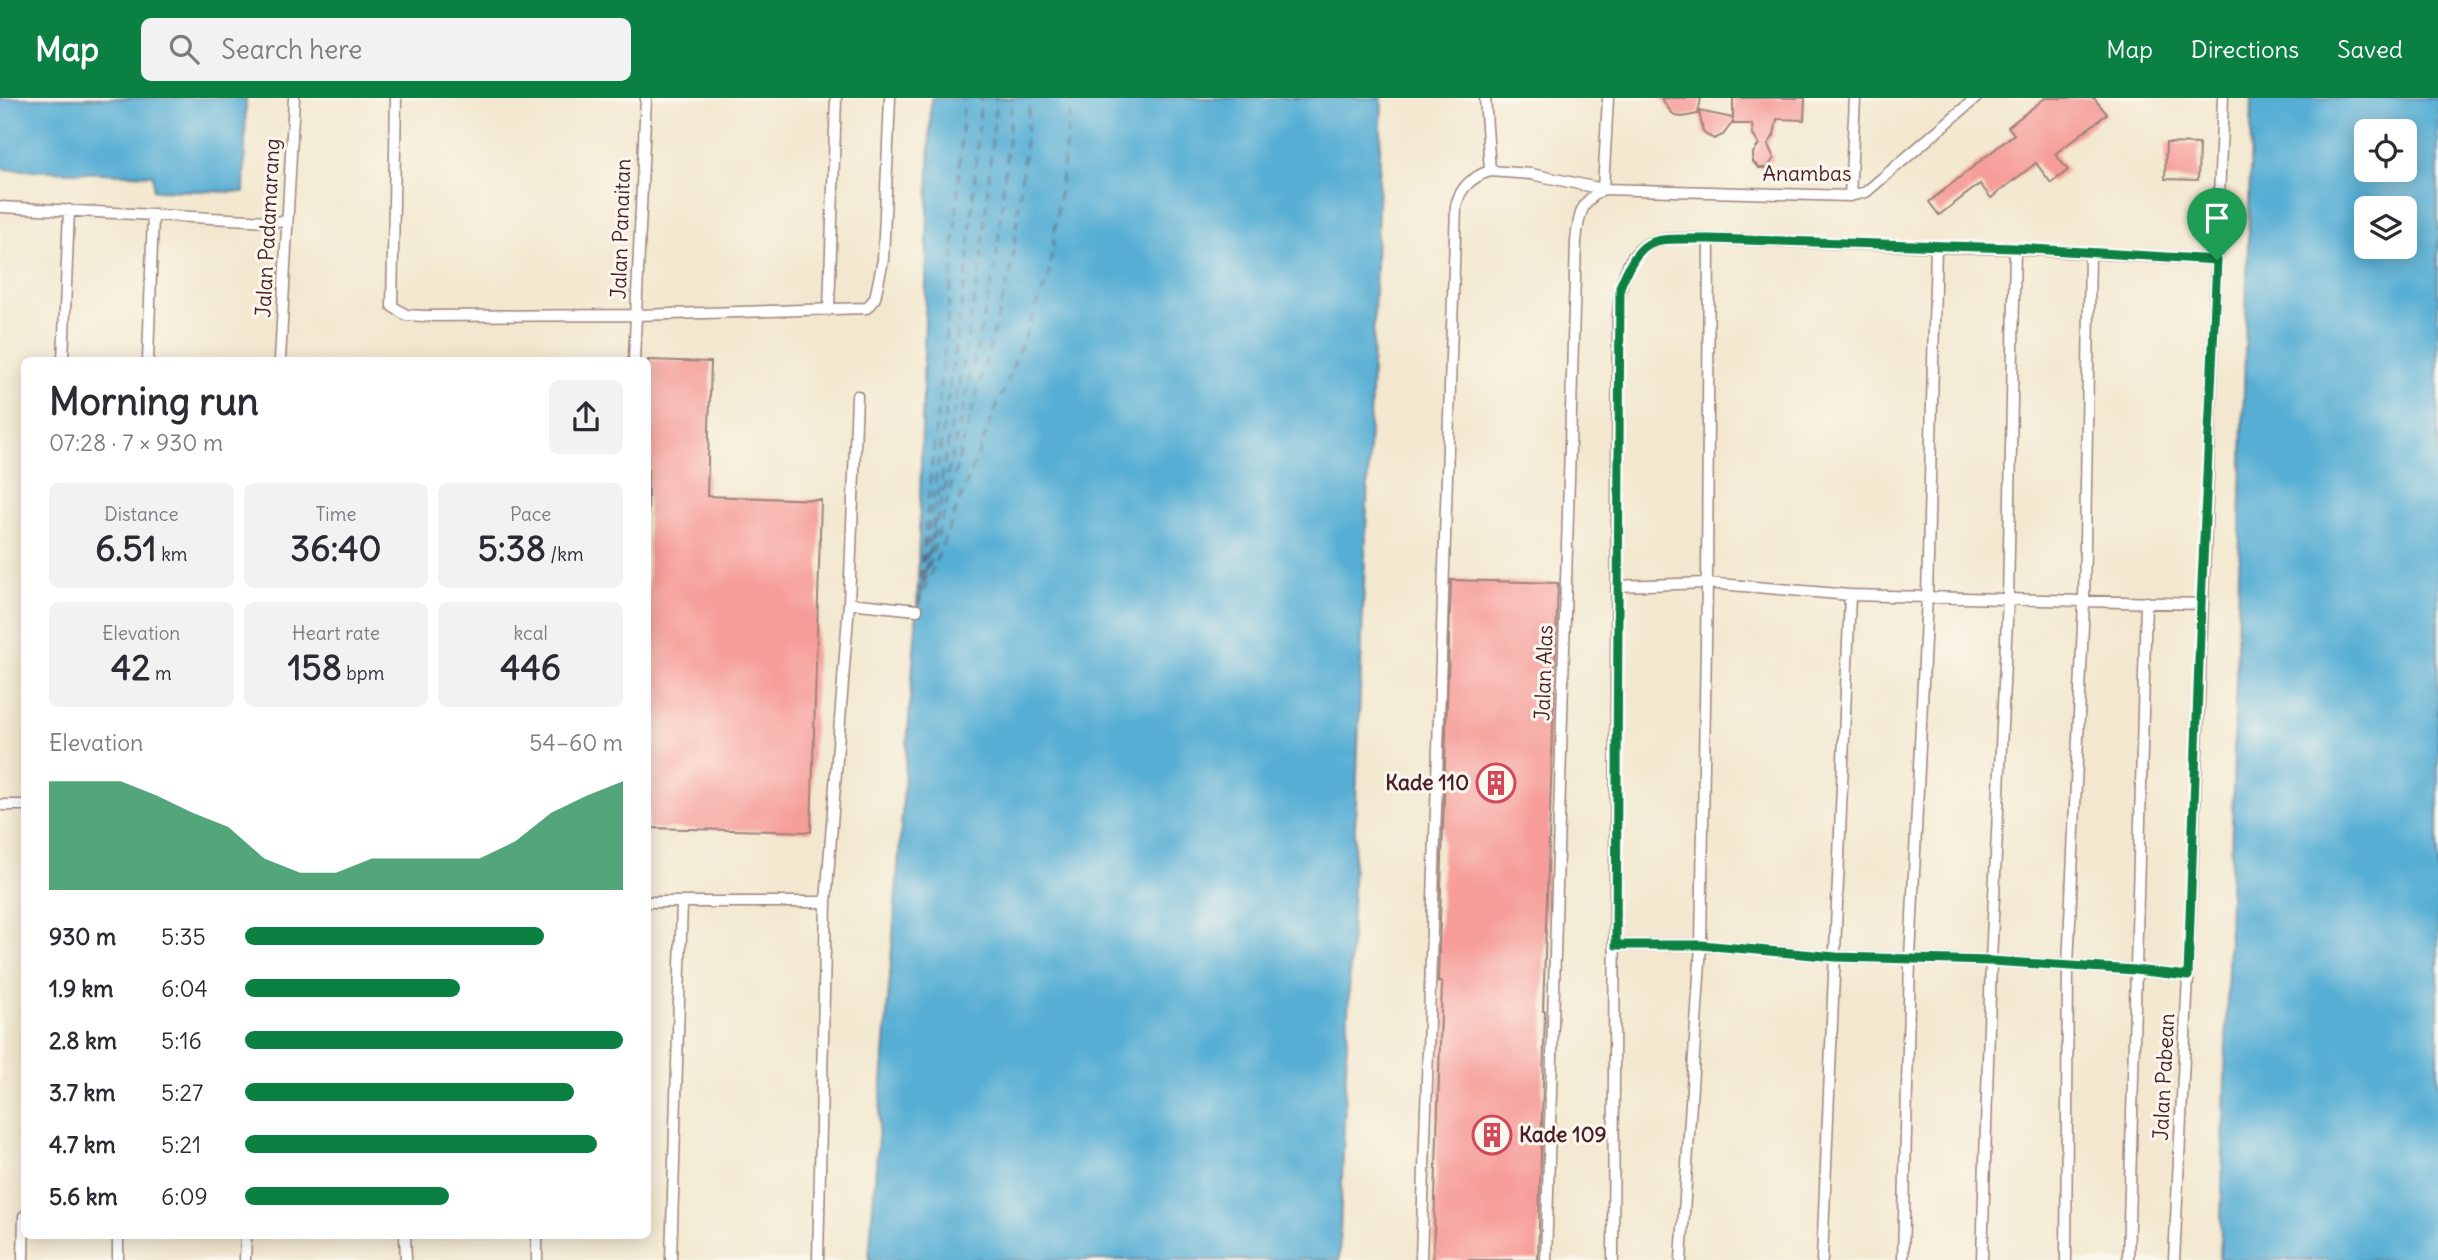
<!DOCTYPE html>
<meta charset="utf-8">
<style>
body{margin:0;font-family:Delius,sans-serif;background:#f2f2f3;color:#2b2b33;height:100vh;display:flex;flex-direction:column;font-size:26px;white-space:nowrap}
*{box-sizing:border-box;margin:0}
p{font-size:23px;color:#7c7c81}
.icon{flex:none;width:38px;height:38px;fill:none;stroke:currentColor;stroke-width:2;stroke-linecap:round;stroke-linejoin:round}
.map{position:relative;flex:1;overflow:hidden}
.side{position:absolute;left:21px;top:259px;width:630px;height:882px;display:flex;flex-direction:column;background:#fff;border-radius:10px;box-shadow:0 4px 18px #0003}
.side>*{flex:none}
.buttons{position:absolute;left:2354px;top:21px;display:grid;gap:14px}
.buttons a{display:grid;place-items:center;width:63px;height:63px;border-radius:10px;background:#fff;box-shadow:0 4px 18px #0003;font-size:35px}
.pin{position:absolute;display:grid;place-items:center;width:60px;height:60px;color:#fff;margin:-72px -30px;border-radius:50% 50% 50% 0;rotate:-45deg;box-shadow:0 0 7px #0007}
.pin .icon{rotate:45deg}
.round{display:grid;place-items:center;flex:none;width:74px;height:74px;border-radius:10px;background:#f2f2f3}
.summary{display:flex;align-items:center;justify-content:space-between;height:119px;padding:0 28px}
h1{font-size:38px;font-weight:800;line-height:52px}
.metrics{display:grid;grid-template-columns:repeat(3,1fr);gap:10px;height:119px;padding:7px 28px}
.metrics div{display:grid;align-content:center;border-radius:10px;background:#f2f2f3;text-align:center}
.metrics b{font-size:35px;font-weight:800}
.metrics small{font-size:19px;font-weight:400}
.metrics p{font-size:19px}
.chart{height:196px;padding:14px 28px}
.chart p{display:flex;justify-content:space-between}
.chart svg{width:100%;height:126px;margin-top:7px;fill:#0b8043;opacity:.7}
ul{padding:0 28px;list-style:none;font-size:23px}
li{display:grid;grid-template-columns:112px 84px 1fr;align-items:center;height:52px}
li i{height:18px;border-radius:9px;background:#0b8043}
header{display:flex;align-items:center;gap:42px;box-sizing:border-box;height:98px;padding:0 35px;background:#0b8043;color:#fff}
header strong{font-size:33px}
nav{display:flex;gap:38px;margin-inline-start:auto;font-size:24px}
.search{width:490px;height:63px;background:#f2f2f3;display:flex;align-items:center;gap:18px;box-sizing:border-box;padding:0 24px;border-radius:10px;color:#7c7c81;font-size:26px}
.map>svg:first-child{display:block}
</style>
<header>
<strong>Map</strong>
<div class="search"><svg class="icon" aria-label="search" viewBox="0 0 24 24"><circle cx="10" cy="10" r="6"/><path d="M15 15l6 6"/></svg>Search here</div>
<nav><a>Map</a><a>Directions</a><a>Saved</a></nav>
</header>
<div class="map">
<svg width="2438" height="1162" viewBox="0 0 2438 1162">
<rect width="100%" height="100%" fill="#fbf7ec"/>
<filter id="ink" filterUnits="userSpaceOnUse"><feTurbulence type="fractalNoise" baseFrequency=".0143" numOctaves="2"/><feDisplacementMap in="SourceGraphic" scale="14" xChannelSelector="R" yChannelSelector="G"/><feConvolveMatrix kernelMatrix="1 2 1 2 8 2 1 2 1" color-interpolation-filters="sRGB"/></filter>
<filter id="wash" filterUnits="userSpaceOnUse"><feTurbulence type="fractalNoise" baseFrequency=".00686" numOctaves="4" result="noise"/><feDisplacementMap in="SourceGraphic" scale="28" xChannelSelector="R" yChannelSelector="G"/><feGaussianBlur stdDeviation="1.57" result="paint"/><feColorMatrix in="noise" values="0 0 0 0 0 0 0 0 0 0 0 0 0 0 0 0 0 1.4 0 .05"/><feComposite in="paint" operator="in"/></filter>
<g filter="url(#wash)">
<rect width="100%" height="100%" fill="#f3e8cf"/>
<path fill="#57aed4" stroke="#506680" stroke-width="2" fill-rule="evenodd" d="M0,0H246L244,94L153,92V77L0,71Z
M931,0H1382L1339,1162H869L917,512Z
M2252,0H2438V1162H2220ZM2404,33V72H2366V33ZM2404,110V149H2366V110Z"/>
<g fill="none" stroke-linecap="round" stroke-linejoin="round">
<path stroke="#4f586f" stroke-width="2" stroke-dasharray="9 7" stroke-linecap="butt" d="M921,480L968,165L981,0
M922,487L996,167L1012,0
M918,497L953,168L964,0
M920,501L1012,168L1030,0
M918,508L1049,177L1072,0
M918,508L981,166L996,0"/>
</g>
<g id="blocks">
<path fill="#f69d99" d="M1661,0H1701L1698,16L1683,19L1676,18L1671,14Z
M1733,0H1805L1804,22L1777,21L1774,37L1768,47L1774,60L1767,70H1759L1753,64V55L1759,46L1753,37L1752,26H1733V24L1723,37L1714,41L1706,37L1703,34L1699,13L1733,20Z
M2045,0H2094L2107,16L2055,56L2068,72L2051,85L2036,65L1991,100L1980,86L1939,117L1929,104L2014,36L2008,29Z
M2166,45L2199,46L2198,82L2165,81Z
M648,262L711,264L707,398L821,402L811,734L648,730Z
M1451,482L1558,485L1543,913H1545L1538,1162H1433L1442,884H1438Z"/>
</g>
</g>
<g filter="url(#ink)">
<use href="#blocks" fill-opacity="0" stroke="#9e847d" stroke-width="2"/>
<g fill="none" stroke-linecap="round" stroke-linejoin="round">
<defs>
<path id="lane" d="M396,0L392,208L406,217L423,218L637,217L867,210L875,200L883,162L890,0
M1485,0L1490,73L1531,76L1603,91L1850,98L1866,94L1976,0
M1850,98L1855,0
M0,109L287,124
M829,212L836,0
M63,262L69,112
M148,262L153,116
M280,262L294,0
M634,262L646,0
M1617,488L1707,485L1850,497L2201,506
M849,505L917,512
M0,707H24
M648,804H682
M1616,847H1701L1836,859L1991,863L2135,872L2188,878
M405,1138L406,1162
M537,1138V1162
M23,1162L24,1118
M118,1162V1138
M245,1162L246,1138
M671,1162L682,804H826L849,505L857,298
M818,1162L826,804
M1421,1162L1456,108C1460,89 1472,79 1490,73
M1546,1162L1576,143C1579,116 1580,105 1603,91L1608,0
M1613,1162L1618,218C1620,189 1624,149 1659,142C1674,139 1693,141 1709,141L2015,151L2217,162
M1681,1162L1701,847L1707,485L1709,141
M1822,1162L1850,497
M1903,1162L1910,861L1927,498L1936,149
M1982,1162L1991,863L2008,500L2015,151
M2066,1162L2068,868L2084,504L2090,155
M2128,1162L2146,504
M2174,1162L2188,878L2223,0"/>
</defs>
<use href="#lane" stroke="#9e847d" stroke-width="13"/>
<use href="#lane" stroke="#fff" stroke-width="10"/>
</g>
</g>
<g fill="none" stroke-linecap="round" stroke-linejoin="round" filter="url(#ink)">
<defs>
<path id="route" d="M1709,141L2015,150L2217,162L2201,506L2188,878L2135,872L1991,863L1836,859L1701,847H1616L1620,189C1643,133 1653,142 1709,141Z"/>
</defs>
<use href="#route" stroke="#fff" stroke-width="14"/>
<use href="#route" stroke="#0b8043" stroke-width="9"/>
</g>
<defs>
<symbol id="building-ring" viewBox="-11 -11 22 22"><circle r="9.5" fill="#fbf7ec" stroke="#d1495b" stroke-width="1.5"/><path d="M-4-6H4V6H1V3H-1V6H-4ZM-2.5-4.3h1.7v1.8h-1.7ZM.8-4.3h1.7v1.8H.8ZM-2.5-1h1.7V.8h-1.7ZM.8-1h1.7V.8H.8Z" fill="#d1495b"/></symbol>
</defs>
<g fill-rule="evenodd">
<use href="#building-ring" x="1474" y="663" width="44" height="44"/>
<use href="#building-ring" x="1470" y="1015" width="44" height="44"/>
</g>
<g text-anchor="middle" stroke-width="6" stroke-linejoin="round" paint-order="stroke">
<g font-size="21" fill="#4a1f2b" stroke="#fbf7ec">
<text x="1807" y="83">Anambas</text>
<text transform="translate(268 130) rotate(-87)" y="7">Jalan Padamarang</text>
<text transform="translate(621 131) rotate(-88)" y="7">Jalan Panaitan</text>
<text transform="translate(1544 575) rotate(-88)" y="7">Jalan Alas</text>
<text transform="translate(2164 979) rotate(-87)" y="7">Jalan Pabean</text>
</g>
<g font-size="21" font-weight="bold" fill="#4a1f2b" stroke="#fbf7ec" text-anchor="end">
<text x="1469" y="692">Kade 110</text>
<text x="1519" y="1044" text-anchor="start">Kade 109</text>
</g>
</g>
</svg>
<div class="buttons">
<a><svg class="icon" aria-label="locate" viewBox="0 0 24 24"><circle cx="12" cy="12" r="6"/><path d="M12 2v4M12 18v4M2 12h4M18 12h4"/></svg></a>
<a><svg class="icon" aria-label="layers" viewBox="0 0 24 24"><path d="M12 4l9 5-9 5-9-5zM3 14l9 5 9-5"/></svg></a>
</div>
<div class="pin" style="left:2217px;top:162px;background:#1e9e55"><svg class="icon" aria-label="arrive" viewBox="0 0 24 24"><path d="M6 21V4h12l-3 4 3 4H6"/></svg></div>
<section class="side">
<div class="summary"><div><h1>Morning run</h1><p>07:28 · 7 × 930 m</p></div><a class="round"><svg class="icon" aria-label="share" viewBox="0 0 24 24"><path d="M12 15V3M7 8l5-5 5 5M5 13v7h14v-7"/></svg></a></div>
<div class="metrics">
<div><p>Distance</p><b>6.51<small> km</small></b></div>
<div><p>Time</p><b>36:40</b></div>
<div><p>Pace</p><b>5:38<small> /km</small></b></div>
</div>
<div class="metrics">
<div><p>Elevation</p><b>42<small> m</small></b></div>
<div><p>Heart rate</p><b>158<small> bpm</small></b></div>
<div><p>kcal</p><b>446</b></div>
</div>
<div class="chart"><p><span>Elevation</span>54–60 m</p>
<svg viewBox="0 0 160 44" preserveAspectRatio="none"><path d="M0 44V6L10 6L20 6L30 11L40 17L50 22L60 33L70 38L80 38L90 33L100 33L110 33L120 33L130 27L140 17L150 11L160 6V44z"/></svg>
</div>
<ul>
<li><b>930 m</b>5:35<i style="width:79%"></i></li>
<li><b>1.9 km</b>6:04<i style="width:57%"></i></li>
<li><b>2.8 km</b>5:16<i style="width:100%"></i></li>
<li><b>3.7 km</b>5:27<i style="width:87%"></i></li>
<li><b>4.7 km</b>5:21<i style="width:93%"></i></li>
<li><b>5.6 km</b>6:09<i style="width:54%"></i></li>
</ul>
</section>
</div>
